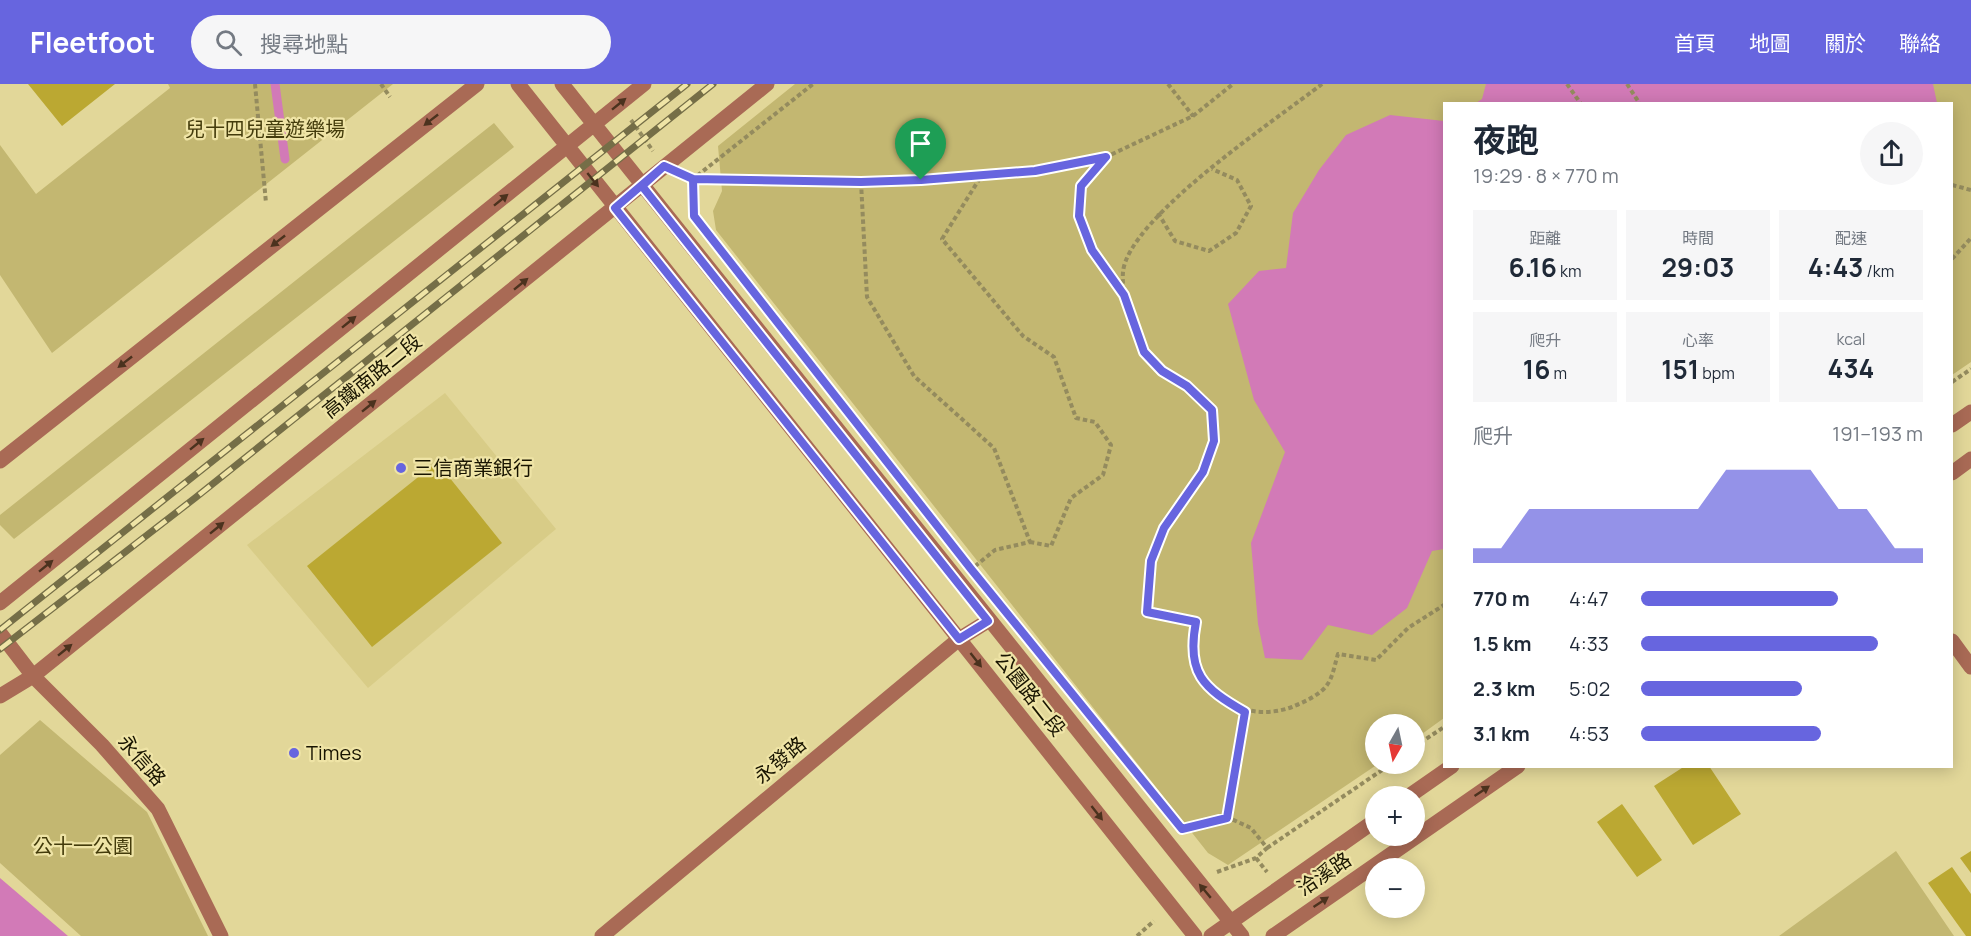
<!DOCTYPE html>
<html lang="zh-TW">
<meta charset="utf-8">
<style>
body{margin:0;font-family:Manrope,"Noto Sans TC",sans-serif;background:#f6f6f7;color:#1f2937;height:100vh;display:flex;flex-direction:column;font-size:22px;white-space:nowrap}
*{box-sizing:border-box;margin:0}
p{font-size:20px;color:#747a83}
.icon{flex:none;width:33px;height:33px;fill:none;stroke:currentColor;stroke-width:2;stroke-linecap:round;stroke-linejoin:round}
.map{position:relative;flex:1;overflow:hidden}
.details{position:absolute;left:1443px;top:18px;width:510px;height:666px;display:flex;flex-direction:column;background:#fff;border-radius:0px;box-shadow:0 3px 15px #0003}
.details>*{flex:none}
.needle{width:39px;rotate:189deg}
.tools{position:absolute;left:1365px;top:630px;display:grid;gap:12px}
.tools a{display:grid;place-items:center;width:60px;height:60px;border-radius:50%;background:#fff;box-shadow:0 3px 15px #0003;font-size:30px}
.pin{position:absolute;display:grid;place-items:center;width:51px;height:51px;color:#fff;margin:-62px -26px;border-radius:50% 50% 50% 0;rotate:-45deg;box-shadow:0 0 6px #0007}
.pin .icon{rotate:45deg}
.round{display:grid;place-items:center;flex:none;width:63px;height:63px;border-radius:32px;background:#f6f6f7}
.summary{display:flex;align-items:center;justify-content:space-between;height:102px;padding:0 30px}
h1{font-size:33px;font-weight:700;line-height:45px}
.metrics{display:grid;grid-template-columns:repeat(3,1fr);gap:9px;height:102px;padding:6px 30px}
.metrics div{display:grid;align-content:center;border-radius:0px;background:#f6f6f7;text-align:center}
.metrics b{font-size:26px;font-weight:700}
.metrics small{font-size:16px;font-weight:400}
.metrics p{font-size:16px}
.chart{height:168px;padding:12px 30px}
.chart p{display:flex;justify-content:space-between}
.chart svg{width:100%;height:108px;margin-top:6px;fill:#6765df;opacity:.7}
ul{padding:0 30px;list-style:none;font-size:20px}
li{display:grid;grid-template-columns:96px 72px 1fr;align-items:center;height:45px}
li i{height:15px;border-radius:8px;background:#6765df}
header{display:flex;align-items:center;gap:36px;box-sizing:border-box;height:84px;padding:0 30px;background:#6765df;color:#fff}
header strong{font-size:28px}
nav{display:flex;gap:33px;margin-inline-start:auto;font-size:21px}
.search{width:420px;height:54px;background:#f6f6f7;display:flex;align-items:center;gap:15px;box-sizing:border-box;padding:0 21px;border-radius:33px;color:#747a83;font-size:22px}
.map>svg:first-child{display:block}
</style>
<header>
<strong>Fleetfoot</strong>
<div class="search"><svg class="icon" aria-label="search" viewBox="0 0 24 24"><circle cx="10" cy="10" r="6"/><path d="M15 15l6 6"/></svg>搜尋地點</div>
<nav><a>首頁</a><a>地圖</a><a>關於</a><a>聯絡</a></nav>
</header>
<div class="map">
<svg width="1971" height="852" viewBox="0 0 1971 852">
<rect width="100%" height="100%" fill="#e2d799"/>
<path fill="#d8cc87" d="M445,309L556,445L368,604L247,461Z"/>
<path fill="#c3b771" d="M168,0H393L52,269L0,191V61L36,110L170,4Z
M795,0H1971V278L1952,291V20H1444V634L1415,655L1414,640H1376V680H1378L1228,781L1208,769L716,146L713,127L722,107L718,62Z
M494,39L514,63L14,455L0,441V431Z
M40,636L147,728L208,852H81L0,779V671Z
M1896,767L1954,852H1779Z"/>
<path fill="#d27ab7" d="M1486,0H1933L1937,19H1476L1482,15Z
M1390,31L1444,37V465L1432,467L1407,524L1372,551L1328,541L1302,576L1265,574L1258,540L1251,459L1285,368L1254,316L1228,220L1259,187L1286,184L1293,129L1319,86L1346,51Z
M0,794L68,852H0Z"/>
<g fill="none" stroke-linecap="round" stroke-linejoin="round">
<path stroke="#d27ab7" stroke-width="9" d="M275,0L285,75"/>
</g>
<path fill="#bba832" d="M28,0H115L62,42Z
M437,378L502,459L372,563L307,482Z
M1685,682H1709L1741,730L1693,761L1654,702Z
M1622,720L1662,776L1637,793L1597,738Z
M1971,767V789L1960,774Z
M1952,783L1971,810V852H1966L1928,799Z"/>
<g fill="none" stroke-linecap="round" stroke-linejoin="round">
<path stroke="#948b5e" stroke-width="4" stroke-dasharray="4.5 3" stroke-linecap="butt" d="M255,0L266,119
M381,0L390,13
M1168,0L1193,32
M1322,0C1277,35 1128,134 1123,188C1121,210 1133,248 1143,267C1153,285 1174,291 1189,303C1197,310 1204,318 1212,325L1214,357L1203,388L1164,444L1151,477L1147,528L1196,538C1195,547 1191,557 1192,566C1199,615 1248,639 1292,623C1304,618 1320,611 1327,601C1333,593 1335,579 1338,570L1376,576L1408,544L1444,521
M1567,0L1581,20
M1627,0L1640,20
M631,36L653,67
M1105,75C1098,83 1084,94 1081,104C1070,144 1102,181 1123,211
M980,94L942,155L1023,252L1054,273L1076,334L1095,338L1111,361L1103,391L1071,414L1051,462L1030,458
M694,95L861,98L981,93L1035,87L1106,73L1193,32L1233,0
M861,98L867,213L914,292L994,364L1030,458L995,466L974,483
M1952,101L1971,106
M693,127V95L813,0
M1158,129L1175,157L1209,167L1236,149L1251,122L1237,96L1212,85
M1952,175L1971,154
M1952,298L1971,285
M1414,663L1444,643
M1184,745L1227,733L1245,628
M1267,764L1391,680
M1256,774L1267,788
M1217,788L1256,774L1267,764L1251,744L1227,733
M1137,852L1154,837"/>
<path stroke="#a96a55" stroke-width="15" d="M518,0L1195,852
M562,0L1242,852
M1952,341L1971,328
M0,377L477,0
M1952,389L1971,375
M0,519L644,0
M0,549L33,592L102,661L158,725L221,852
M1952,557L1971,583
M0,612L33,592L767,0
M1409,712L1452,682
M602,852L959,555L988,537
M1211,852L1376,736
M1273,852L1518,682"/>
<defs>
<path id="rail" d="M0,546L687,0
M0,565L195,414L713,0"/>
</defs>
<use href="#rail" stroke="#756e47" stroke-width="7"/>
<use href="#rail" stroke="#efe4a6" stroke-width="4.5" stroke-dasharray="14" stroke-linecap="butt"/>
</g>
<defs><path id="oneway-solid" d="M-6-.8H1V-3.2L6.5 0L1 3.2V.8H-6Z" transform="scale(1.5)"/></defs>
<g fill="#4b321e">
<use href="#oneway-solid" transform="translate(619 20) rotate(-39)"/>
<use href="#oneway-solid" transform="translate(431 36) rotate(142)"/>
<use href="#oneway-solid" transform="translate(593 96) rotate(51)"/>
<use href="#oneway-solid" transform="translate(501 116) rotate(-39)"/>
<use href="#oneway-solid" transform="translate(278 157) rotate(142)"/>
<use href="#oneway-solid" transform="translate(521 200) rotate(-39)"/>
<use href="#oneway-solid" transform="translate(349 238) rotate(-39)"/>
<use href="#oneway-solid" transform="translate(125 278) rotate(142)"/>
<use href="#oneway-solid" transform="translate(369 322) rotate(-39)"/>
<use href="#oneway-solid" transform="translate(197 360) rotate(-39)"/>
<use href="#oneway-solid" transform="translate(217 444) rotate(-39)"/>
<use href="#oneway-solid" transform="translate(46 482) rotate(-39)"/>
<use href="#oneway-solid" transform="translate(65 566) rotate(-39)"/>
<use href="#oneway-solid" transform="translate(976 576) rotate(52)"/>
<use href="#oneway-solid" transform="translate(1482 707) rotate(-34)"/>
<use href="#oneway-solid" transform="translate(1097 729) rotate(52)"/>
<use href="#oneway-solid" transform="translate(1205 807) rotate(-130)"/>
<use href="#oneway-solid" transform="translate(1321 818) rotate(-34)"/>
</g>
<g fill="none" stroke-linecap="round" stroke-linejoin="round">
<defs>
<path id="route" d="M921,96L861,98L693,95L664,82L615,124L959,555L988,537L642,102L664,82L693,95L694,132L971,485L1182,745L1227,734L1245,628C1203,604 1186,589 1196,538L1147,528L1151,477L1164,444L1203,388L1214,357L1212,326L1187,302L1162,287L1144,268L1124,211L1092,166L1079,132L1081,102L1106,73L1035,87L921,96"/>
</defs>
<use href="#route" stroke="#fff" stroke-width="12"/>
<use href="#route" stroke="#6765df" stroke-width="8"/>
</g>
<g fill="#6765df" stroke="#efe4a6" stroke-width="2">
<circle cx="401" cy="384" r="6"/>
<circle cx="294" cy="669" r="6"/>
</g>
<g text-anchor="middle" stroke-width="4.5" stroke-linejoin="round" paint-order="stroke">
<g font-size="20" fill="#433b0b" stroke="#efe4a6">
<text x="265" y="52">兒十四兒童遊樂場</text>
<text x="83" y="769">公十一公園</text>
</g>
<g font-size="20" fill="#181400" stroke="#efe4a6">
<text transform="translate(372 292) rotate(-39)" y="7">高鐵南路二段</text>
<text transform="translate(1030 610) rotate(52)" y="7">公園路二段</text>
<text transform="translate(142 676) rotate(49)" y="7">永信路</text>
<text transform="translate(780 676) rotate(-40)" y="7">永發路</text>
<text transform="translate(1324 790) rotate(-34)" y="7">洽溪路</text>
</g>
<g font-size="20" fill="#181400" stroke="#efe4a6" text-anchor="start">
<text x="413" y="391">三信商業銀行</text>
<text x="306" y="676">Times</text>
</g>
</g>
</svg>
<div class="tools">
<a><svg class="needle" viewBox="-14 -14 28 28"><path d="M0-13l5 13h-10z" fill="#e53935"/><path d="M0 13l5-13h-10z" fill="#747a83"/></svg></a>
<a>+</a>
<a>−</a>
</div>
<div class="pin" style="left:921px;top:96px;background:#1e9e55"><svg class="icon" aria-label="arrive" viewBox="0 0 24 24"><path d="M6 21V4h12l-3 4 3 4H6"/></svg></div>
<section class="details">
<div class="summary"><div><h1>夜跑</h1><p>19:29 · 8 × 770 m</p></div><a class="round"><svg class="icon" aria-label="share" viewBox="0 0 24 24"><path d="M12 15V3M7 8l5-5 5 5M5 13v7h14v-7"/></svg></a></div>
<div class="metrics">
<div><p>距離</p><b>6.16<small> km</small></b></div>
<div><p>時間</p><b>29:03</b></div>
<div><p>配速</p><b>4:43<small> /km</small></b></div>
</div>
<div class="metrics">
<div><p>爬升</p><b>16<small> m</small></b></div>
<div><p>心率</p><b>151<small> bpm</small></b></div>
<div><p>kcal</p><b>434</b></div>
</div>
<div class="chart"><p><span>爬升</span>191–193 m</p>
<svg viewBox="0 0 160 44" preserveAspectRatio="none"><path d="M0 44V38L10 38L20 22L30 22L40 22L50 22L60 22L70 22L80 22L90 6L100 6L110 6L120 6L130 22L140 22L150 38L160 38V44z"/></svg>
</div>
<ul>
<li><b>770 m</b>4:47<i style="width:70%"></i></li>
<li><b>1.5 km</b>4:33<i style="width:84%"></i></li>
<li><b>2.3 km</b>5:02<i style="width:57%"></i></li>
<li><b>3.1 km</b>4:53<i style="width:64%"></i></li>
</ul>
</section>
</div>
